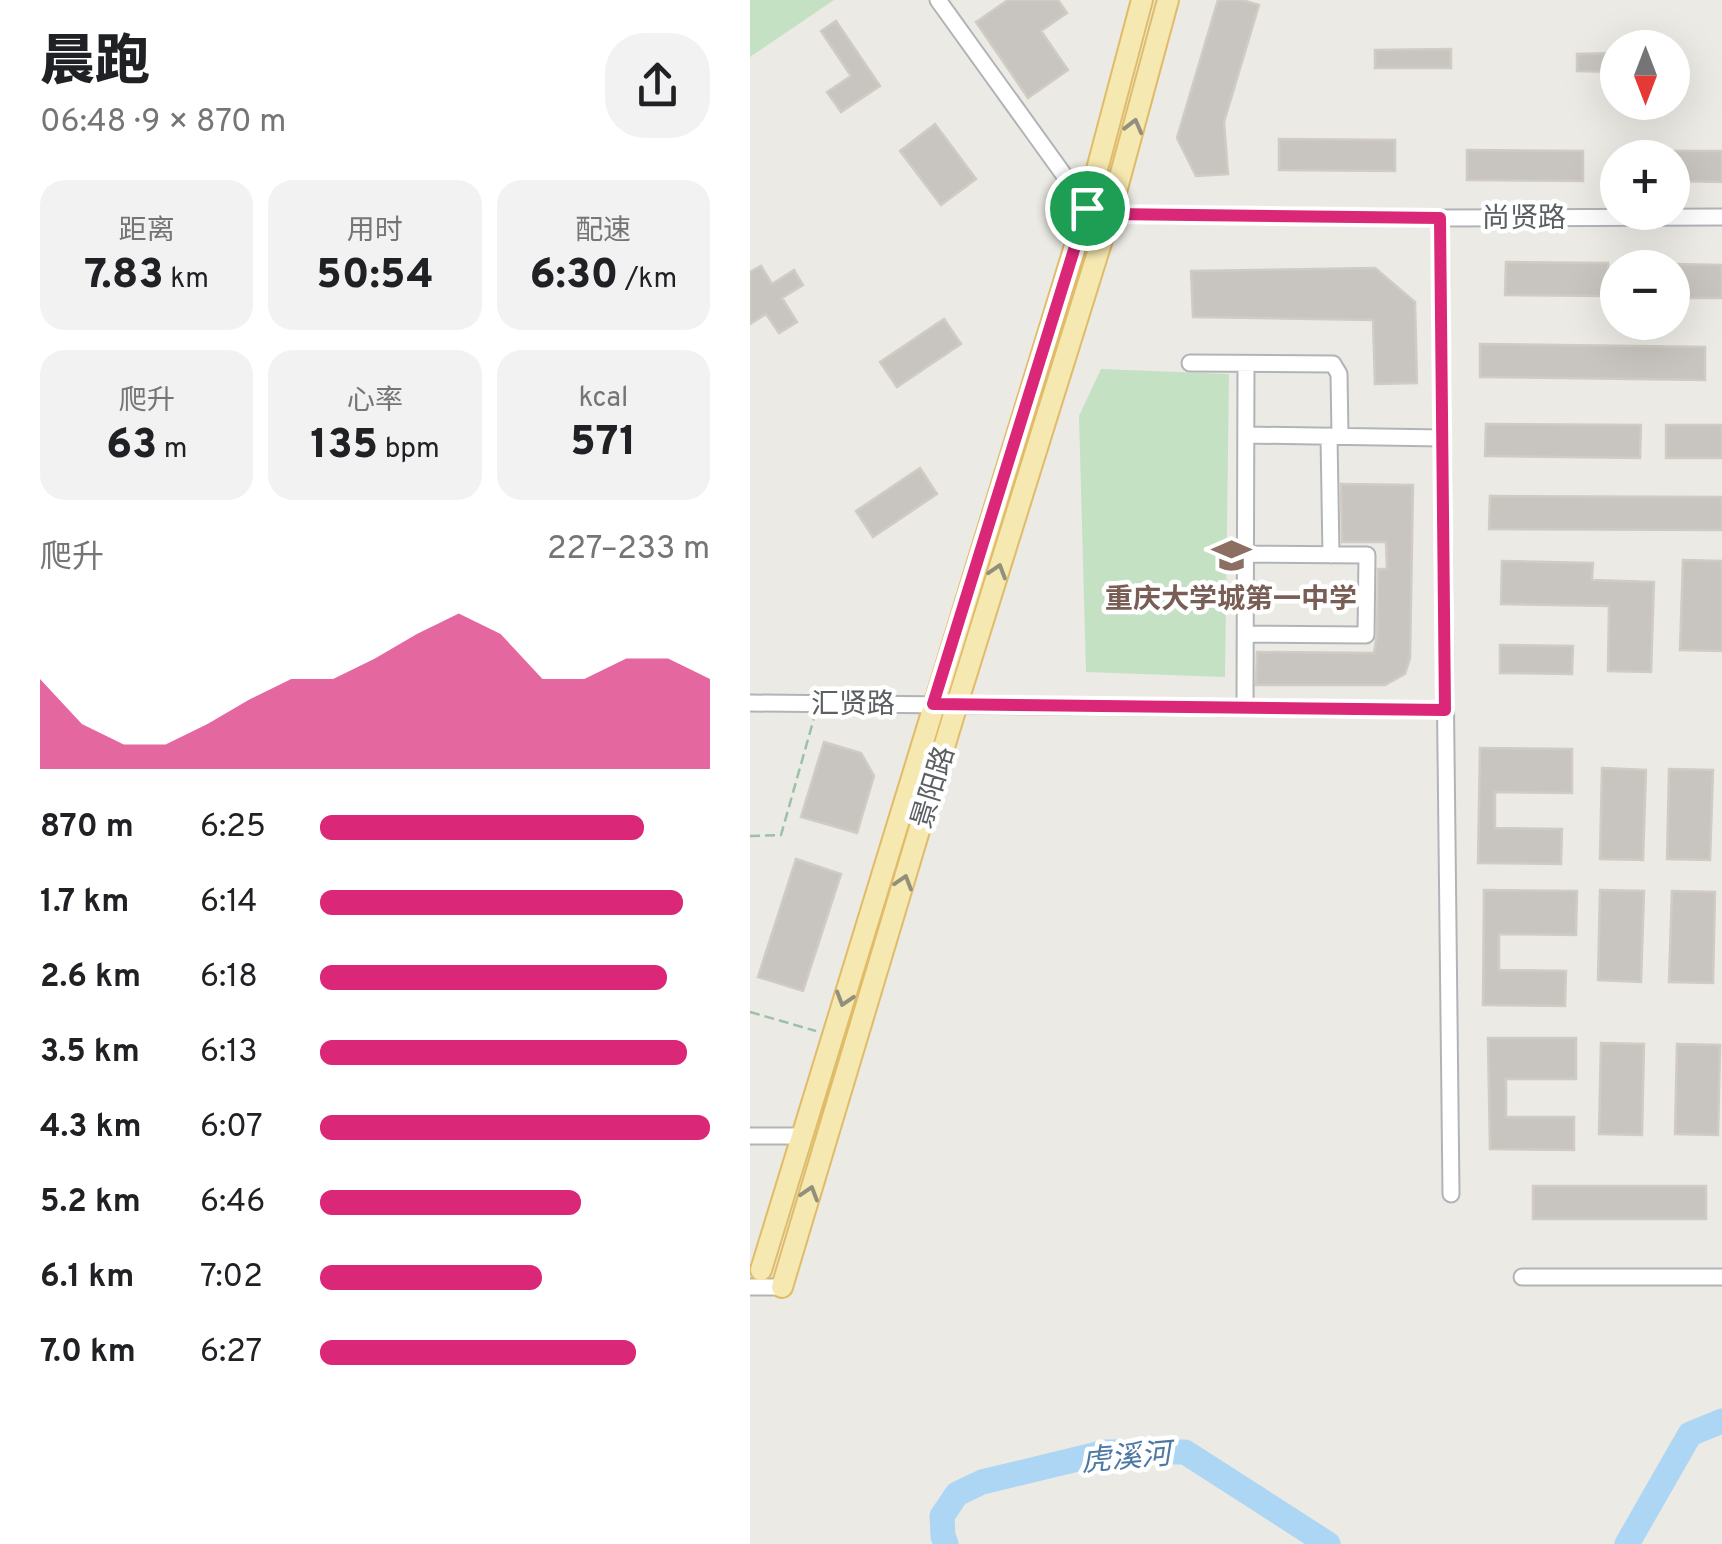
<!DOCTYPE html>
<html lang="zh">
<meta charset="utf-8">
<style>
body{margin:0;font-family:Overpass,"Noto Sans SC",sans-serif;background:#f2f2f2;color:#202124;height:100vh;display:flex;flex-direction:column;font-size:38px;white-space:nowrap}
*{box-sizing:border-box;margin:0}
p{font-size:32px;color:#757577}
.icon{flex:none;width:55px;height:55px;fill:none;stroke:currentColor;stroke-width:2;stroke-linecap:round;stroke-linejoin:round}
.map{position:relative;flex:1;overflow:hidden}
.drawer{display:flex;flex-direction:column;background:#fff;width:750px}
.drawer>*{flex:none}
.needle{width:65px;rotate:180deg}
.fabs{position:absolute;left:850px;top:30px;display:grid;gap:20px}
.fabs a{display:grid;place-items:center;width:90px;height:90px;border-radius:50%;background:#fff;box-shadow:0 10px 40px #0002;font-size:50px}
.pin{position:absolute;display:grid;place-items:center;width:85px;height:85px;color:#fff;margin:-42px;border:5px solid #fff;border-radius:50%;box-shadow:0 2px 10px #0007}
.round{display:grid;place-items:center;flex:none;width:105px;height:105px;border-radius:40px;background:#f2f2f2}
.summary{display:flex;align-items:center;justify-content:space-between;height:170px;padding:0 40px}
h1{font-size:55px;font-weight:800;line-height:75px}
.metrics{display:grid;grid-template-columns:repeat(3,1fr);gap:15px;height:170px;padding:10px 40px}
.metrics div{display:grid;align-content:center;border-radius:25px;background:#f2f2f2;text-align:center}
.metrics b{font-size:42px;font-weight:800}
.metrics small{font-size:28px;font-weight:400}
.metrics p{font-size:28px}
.chart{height:280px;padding:20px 40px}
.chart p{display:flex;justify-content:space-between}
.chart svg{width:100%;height:180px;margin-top:10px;fill:#db2777;opacity:.7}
ul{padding:0 40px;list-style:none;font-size:32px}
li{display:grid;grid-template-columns:160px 120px 1fr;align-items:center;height:75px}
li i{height:25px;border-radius:12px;background:#db2777}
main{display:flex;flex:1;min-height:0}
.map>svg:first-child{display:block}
</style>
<main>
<section class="drawer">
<div class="summary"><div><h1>晨跑</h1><p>06:48 · 9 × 870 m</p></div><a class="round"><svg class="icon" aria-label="share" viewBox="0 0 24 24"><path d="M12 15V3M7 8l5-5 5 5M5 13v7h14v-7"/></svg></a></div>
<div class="metrics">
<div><p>距离</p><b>7.83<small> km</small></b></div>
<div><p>用时</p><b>50:54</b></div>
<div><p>配速</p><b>6:30<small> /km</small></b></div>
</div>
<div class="metrics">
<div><p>爬升</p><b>63<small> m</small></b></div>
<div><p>心率</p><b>135<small> bpm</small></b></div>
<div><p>kcal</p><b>571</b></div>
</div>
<div class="chart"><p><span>爬升</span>227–233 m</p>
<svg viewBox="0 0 160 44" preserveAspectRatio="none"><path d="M0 44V22L10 33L20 38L30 38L40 33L50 27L60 22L70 22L80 17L90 11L100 6L110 11L120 22L130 22L140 17L150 17L160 22V44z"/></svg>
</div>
<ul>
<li><b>870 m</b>6:25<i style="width:83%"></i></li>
<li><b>1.7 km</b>6:14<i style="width:93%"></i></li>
<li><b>2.6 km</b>6:18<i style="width:89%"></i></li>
<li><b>3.5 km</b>6:13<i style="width:94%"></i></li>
<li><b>4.3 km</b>6:07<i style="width:100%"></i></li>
<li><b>5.2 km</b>6:46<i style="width:67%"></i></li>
<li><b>6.1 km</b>7:02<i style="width:57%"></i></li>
<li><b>7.0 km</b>6:27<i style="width:81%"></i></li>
</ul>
</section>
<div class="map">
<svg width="972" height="1544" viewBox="0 0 972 1544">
<rect width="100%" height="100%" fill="#eceae4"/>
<path fill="#c4e1c3" d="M0,0H84L0,57Z
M351,369L479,374L475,677L336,672L329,416Z"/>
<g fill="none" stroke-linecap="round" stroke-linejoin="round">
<path stroke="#acd6f4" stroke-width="25" d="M196,1544L193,1536L192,1516L207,1494L232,1482L356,1452H435L578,1544
M877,1544L940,1434L972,1421"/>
</g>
<path fill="#c8c5c0" stroke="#d0ccc3" stroke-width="2.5" d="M258,0H308L317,13L291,31L318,70L278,98L226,22Z
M468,0H492L509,5L474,122L478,174L446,176L427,138Z
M86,21L130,86L91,112L77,92L101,76L71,31Z
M701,49V68H625V50Z
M868,53V72L827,71V54Z
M185,124L226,179L191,205L150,151Z
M529,139L645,140V171L529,170Z
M717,150L833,151V181L717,180Z
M925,151H972V182L925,181Z
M756,262L858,263V296L755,295Z
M922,264L972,265V298H922Z
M11,266L22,284L44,270L53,285L32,298L47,322L29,333L16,314L0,324V272Z
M625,268L665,302L667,383L625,384L623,320L443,317L441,271Z
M194,319L211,344L147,387L130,362Z
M730,344L955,347V380L730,377Z
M736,424L891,425L890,458L735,456Z
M916,425H972V458H916Z
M170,468L187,494L123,537L106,511Z
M591,484L663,485L660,658L655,674L635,685H506L507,652L624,653L627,635L628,569H637L636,542H592Z
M740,496L972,497V530L739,529Z
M933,560L972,561V651L930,650Z
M752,561L843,563L842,580L904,582L901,672L858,671L859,606L751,604Z
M750,645L823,646L822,674L750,673Z
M74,742L111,753L124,776L107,833L51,817Z
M730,748L822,749V793L745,792V828L812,829L811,864L728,863Z
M852,768L896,770L893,860L850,859Z
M919,769L963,770L960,860L917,859Z
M46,859L91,874L53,991L8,977Z
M734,890L827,891L826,935L749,934V970L816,971L815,1006L733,1005Z
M850,890L894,891L891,982L848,980Z
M922,891L965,892L963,983L919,982Z
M738,1038H826V1079H756V1117H824V1150L740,1149Z
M851,1043L894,1044L892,1135L849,1134Z
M927,1044L970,1045L968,1135L925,1134Z
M783,1186H956V1219H783Z"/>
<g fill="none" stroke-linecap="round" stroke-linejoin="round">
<defs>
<path id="minor" d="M188,0L337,207L360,214L690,218L972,217
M690,218L701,1194
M440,363L583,364L589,374L590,436
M497,435L692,438
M579,436L581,555
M496,634L616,635L617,555L497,554
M0,703L695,710
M495,707L496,364
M0,1136H53
M772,1277H972
M0,1287H32"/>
<path id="major" d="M11,1270L337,207L392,0
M32,1287L207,704L360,214L418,0"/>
</defs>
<use href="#minor" stroke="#b1b4b7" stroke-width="19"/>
<use href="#major" stroke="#e0bc69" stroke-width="24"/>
<path stroke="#9dc1a7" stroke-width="2.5" stroke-dasharray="10 5" stroke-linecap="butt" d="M0,836L31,835L64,718
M0,1012L66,1031"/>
<use href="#minor" stroke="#fff" stroke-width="15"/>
<use href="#major" stroke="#f5e8b0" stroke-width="20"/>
</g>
<defs><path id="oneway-chevron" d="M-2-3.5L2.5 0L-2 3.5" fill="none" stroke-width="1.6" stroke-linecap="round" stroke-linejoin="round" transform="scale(2.5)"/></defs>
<g stroke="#928f7d">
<use href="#oneway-chevron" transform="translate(384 126) rotate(-75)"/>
<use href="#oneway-chevron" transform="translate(248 571) rotate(-73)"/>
<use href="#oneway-chevron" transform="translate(154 882) rotate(-73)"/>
<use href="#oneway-chevron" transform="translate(94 999) rotate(107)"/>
<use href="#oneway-chevron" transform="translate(60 1193) rotate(-73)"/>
</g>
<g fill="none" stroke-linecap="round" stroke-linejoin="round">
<defs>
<path id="route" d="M337,208L360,214L690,218L695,710L183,704Z"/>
</defs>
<use href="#route" stroke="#fff" stroke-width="20"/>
<use href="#route" stroke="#db2777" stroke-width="12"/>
</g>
<defs>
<symbol id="school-bare" viewBox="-9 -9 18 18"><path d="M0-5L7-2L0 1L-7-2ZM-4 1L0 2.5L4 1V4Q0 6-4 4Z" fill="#8d6e63" stroke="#fff" stroke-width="2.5" paint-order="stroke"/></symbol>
</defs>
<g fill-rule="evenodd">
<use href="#school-bare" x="454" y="528" width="55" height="55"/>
</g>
<g text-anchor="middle" stroke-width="9" stroke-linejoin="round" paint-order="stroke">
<g font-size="28" fill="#5c5f62" stroke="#fff">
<text x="774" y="227">尚贤路</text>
<text x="103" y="713">汇贤路</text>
<text transform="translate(182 787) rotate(-73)" y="10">景阳路</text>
</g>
<g font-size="28" font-weight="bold" fill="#785e54" stroke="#fff">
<text x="481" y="608">重庆大学城第一中学</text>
</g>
<g font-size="30" font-style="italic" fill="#4c78a4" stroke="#fff">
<text transform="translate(376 1457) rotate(-5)" y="10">虎溪河</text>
</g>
</g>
</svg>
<div class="fabs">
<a><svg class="needle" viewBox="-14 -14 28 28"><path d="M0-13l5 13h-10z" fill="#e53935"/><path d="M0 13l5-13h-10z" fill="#757577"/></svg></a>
<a>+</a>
<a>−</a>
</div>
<div class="pin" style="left:337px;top:208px;background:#1e9e55"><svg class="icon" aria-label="arrive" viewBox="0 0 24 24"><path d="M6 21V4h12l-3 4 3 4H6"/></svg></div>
</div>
</main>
